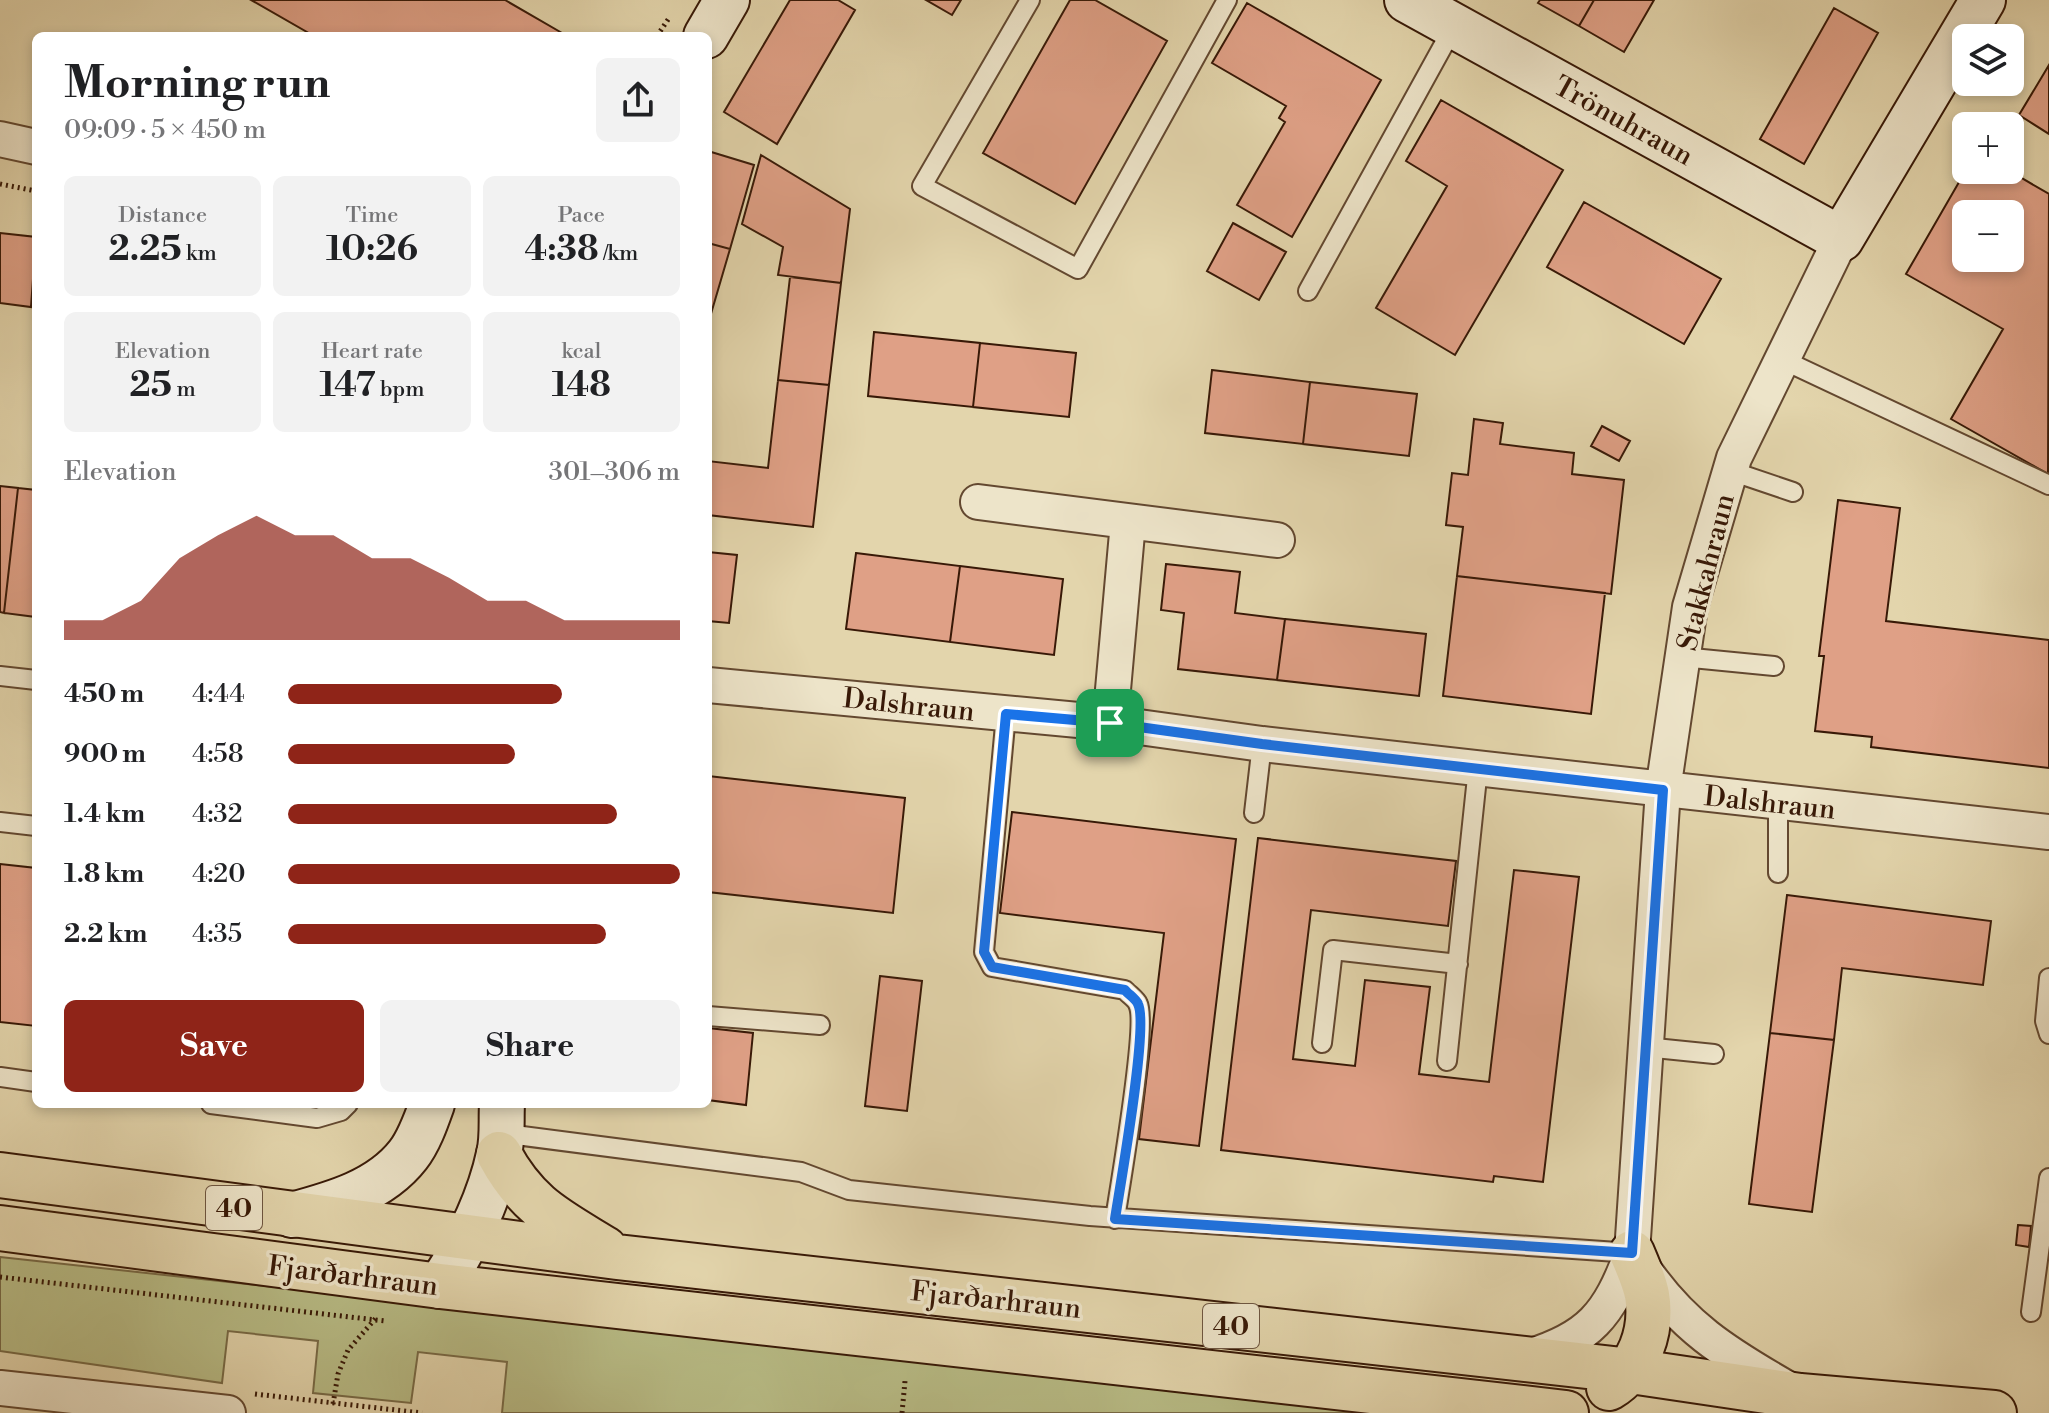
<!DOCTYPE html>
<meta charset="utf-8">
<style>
body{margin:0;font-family:"Libre Bodoni",serif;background:#f2f2f2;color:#202124;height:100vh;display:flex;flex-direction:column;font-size:30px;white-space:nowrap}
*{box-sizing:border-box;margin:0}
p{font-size:26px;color:#757577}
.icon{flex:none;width:44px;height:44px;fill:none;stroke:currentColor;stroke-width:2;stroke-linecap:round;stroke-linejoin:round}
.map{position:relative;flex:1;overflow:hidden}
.details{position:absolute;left:32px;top:32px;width:680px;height:1076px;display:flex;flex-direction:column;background:#fff;border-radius:12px;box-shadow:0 4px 12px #0003}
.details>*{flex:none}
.controls{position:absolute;left:1952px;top:24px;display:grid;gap:16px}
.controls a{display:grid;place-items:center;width:72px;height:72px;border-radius:12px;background:#fff;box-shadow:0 4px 12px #0003;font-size:40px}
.pin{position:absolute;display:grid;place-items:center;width:68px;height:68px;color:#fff;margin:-34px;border-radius:16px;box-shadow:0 4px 12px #0006}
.round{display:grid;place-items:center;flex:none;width:84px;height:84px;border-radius:12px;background:#f2f2f2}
.summary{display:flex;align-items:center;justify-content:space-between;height:136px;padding:0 32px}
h1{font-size:44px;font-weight:700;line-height:60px}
.stats{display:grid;grid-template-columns:repeat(3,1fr);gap:12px;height:136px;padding:8px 32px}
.stats div{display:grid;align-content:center;border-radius:12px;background:#f2f2f2;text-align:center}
.stats b{font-size:34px;font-weight:700}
.stats small{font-size:22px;font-weight:400}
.stats p{font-size:22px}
.chart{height:224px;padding:16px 32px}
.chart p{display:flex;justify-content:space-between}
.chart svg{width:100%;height:144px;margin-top:8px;fill:#8f2418;opacity:.7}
.cta{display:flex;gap:16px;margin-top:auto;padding:16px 32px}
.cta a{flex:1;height:92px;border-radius:12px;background:#8f2418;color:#fff;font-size:32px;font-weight:700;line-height:92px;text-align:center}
.cta a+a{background:#f2f2f2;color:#202124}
ul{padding:0 32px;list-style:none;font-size:26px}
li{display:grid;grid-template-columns:128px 96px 1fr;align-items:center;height:60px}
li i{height:20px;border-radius:10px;background:#8f2418}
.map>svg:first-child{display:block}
</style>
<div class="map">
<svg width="2049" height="1413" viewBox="0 0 2049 1413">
<rect width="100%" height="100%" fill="#e3d5ac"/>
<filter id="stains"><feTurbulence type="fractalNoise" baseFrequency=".0025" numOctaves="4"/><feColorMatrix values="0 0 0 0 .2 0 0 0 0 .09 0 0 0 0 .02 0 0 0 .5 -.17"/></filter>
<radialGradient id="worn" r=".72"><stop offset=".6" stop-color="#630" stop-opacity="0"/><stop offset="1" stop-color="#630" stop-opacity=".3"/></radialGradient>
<path fill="#b8bc86" stroke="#786a46" stroke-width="2" d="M0,1257L1427,1413H502L507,1362L418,1352L411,1403L313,1393L318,1341L228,1331L222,1383L0,1351Z"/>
<path fill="#dfa086" stroke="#381907" stroke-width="2" fill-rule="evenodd" d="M251,0H505L562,33L560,36H314Z
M790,0H838L855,10L777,144L724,112Z
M926,0H961L952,15Z
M1070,0H1095L1167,41L1075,204L983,153Z
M1540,0H1594L1579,26L1538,3Z
M1594,0H1654L1624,52L1579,26Z
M1247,3L1381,80L1292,237L1237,205L1285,122L1279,118L1286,106L1212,63Z
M1834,8L1878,33L1804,164L1760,139Z
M2049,65V134L2019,115Z
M1441,100L1563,170L1455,355L1376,308L1447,186L1406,161Z
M708,151L754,165L730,249L708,243Z
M761,155L850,209L841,283L778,275L783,247L742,224Z
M1966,170H2008L2049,194L2048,474L1951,419L2003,329L1906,274ZM1966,214H2010V258H1966Z
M1584,202L1721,279L1684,344L1547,267Z
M1233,223L1286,252L1259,300L1207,271Z
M0,233L36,237L31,307L0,303Z
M708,243L730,249L708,324Z
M790,277L841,283L829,385L778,380Z
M874,332L980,343L973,407L868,396Z
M980,343L1076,353L1069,417L973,407Z
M1212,370L1310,382L1303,444L1205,433Z
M778,380L829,385L813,527L708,515V461L768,468Z
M1310,382L1417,394L1409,456L1303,444Z
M1474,419L1503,423L1500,444L1574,453L1572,474L1624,480L1611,594L1457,576L1463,527L1446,525L1452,473L1468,475Z
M1602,426L1630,441L1619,461L1591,446Z
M0,486L18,488L4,613L0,612Z
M18,488L36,490V617L4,613Z
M1838,500L1900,508L1886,621L2049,640V768L1871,747L1872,737L1815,731L1824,656H1819Z
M708,552L737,555L729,623L708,621Z
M856,553L960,566L950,642L846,629Z
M1166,564L1240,572L1235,613L1285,619L1277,680L1178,669L1184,613L1161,610Z
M960,566L1063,579L1054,655L950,642Z
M1457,576L1605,593L1591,714L1443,696Z
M1285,619L1426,634L1419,696L1277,680Z
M708,776L905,798L893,913L708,892Z
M1012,812L1236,839L1199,1146L1139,1139L1164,933L1000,913Z
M1258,838L1456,861L1448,926L1311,910L1293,1059L1355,1066L1365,980L1430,987L1419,1074L1489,1082L1514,870L1579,877L1543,1182L1494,1176L1493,1182L1221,1150Z
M0,864L36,868V1026L0,1022Z
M1787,895L1991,921L1983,985L1842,968L1834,1040L1770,1033Z
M880,976L922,981L907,1111L865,1106Z
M708,1028L753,1033L746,1105L708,1100Z
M1770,1033L1834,1040L1812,1212L1749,1204Z
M2018,1225L2031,1226L2029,1247L2016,1245Z"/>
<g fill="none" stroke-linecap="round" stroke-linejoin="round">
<defs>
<path id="lane" d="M1030,0L922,186L1078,269L1227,0
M1308,291L1454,26
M1781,359L2049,485
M1731,471L1793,492
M1682,657L1774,666
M0,676L36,680
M1006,714L984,952L992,967L1125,990C1128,994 1136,999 1138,1004C1148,1024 1120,1186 1115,1219
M1778,802V873
M1254,813L1262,744
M0,822L36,826
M2049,978L2045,1021L2049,1034
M708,1016L820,1025
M1322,1043L1333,950L1458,964
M1645,1047L1714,1054
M1447,1061L1478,768
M0,1077L36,1082
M211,1104L317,1118L341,1111L348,1104
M500,1133L801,1172L849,1190L1090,1216L1632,1253
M2031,1312L2049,1178"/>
<path id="street" d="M0,139L36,147
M978,502L1277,540
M708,685L1110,723L1262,744L2049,832
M1110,723L1128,522
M1642,1267C1682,1326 1725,1353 1786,1388
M1525,1358C1590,1339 1609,1315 1632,1253L1663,790L1690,607L1734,458L1841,239
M0,1388L228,1413"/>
<path id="secondary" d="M1407,0L1841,239L1983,0
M706,36L727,0
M292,1215C333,1204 380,1191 408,1155C419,1141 426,1121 432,1104
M440,1286C466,1246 489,1201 499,1154C503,1138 501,1121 502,1104"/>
<path id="primary" d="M499,1154C527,1206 556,1219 605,1249
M0,1175L617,1257L1631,1371L1800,1396L1994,1413
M0,1228L440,1286L1566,1413
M1609,1388C1639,1370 1653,1330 1647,1295C1644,1280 1638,1267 1632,1253"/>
</defs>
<use href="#lane" stroke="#634830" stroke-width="22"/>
<use href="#street" stroke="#634830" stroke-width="38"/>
<use href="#secondary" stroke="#381907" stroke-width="48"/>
<use href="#primary" stroke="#381907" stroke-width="48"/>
<path stroke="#381907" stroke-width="5" stroke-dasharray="2 4" stroke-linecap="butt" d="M657,36L669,18
M0,184L36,191
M0,1277L385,1321
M255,1394L422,1413
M333,1404L338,1374L348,1350L376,1318
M902,1413L905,1381"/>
<use href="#lane" stroke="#ede4c9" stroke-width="18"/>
<use href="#street" stroke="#ede4c9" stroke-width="34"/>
<use href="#secondary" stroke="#ede4c9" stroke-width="44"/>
<use href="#primary" stroke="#e3d5ac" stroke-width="44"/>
</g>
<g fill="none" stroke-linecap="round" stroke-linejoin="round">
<defs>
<path id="route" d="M1006,714L1110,723L1262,744L1663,790L1632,1253L1115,1219C1120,1186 1149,1025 1138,1004C1136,999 1128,994 1125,990L992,967L984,952Z"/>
</defs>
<use href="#route" stroke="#fff" stroke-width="16"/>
<use href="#route" stroke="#1a73e8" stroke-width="10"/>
</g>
<g text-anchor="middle" stroke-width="7" stroke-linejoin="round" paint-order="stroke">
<g fill="#ede4c9" stroke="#6e5641" stroke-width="2">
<rect x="206" y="1186" width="56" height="44" rx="6"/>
<rect x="1203" y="1304" width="56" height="44" rx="6"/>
</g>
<g font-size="26" font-weight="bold" fill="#381907">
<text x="234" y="1217">40</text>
<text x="1231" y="1335">40</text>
</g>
<g font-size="28" fill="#381907" stroke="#ede4c9">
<text transform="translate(1624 120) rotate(29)" y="10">Trönuhraun</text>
<text transform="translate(1705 572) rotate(-76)" y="10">Stakkahraun</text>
<text transform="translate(909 704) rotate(6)" y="10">Dalshraun</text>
<text transform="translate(1770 802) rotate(6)" y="10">Dalshraun</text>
<text transform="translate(353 1275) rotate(7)" y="10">Fjarðarhraun</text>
<text transform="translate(996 1299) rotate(6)" y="10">Fjarðarhraun</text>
</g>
</g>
<rect width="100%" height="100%" filter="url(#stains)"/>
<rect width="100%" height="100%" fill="url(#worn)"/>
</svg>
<div class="controls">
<a><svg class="icon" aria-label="layers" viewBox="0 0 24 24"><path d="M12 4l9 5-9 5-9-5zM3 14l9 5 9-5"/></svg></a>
<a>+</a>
<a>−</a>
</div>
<div class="pin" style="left:1110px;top:723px;background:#1e9e55"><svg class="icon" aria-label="arrive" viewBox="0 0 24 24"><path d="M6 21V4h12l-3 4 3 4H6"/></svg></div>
<section class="details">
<div class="summary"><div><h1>Morning run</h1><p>09:09 · 5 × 450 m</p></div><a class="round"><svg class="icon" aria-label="share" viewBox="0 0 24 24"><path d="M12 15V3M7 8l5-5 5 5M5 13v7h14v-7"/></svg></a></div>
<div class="stats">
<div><p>Distance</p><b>2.25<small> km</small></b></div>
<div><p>Time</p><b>10:26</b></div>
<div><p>Pace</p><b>4:38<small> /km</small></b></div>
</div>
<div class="stats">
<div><p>Elevation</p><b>25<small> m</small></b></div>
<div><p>Heart rate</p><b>147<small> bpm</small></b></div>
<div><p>kcal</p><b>148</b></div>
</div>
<div class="chart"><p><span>Elevation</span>301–306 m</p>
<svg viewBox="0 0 160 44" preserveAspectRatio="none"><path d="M0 44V38L10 38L20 32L30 19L40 12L50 6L60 12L70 12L80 19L90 19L100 25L110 32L120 32L130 38L140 38L150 38L160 38V44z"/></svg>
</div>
<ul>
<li><b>450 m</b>4:44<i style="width:70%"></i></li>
<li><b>900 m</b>4:58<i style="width:58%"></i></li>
<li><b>1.4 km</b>4:32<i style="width:84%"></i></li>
<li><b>1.8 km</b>4:20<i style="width:100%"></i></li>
<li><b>2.2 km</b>4:35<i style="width:81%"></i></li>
</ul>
<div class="cta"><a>Save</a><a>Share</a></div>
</section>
</div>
